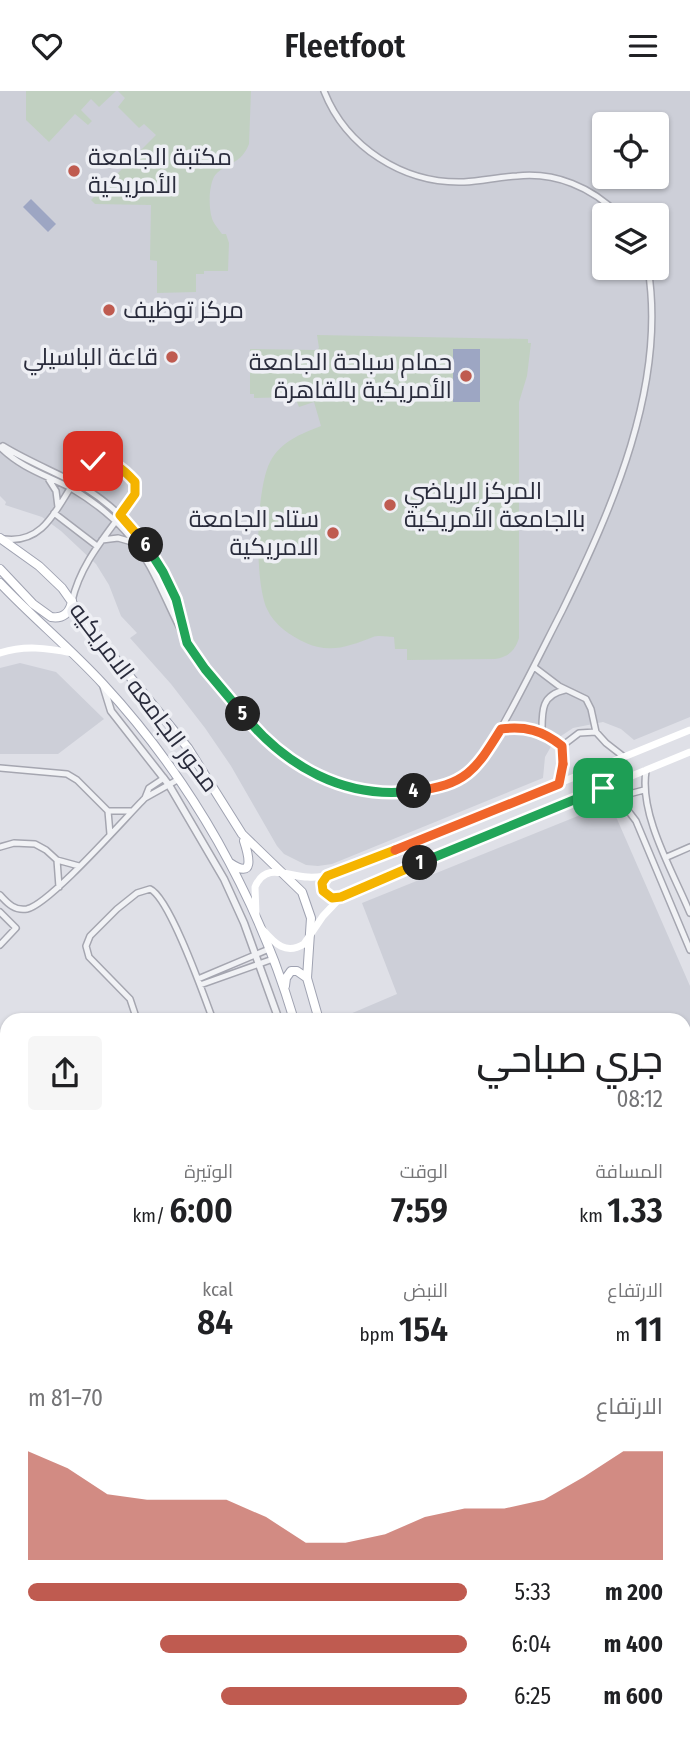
<!DOCTYPE html>
<html lang="ar">
<meta charset="utf-8">
<style>
body{margin:0;font-family:"Fira Sans Condensed",Cairo,sans-serif;background:#f6f6f6;color:#202124;direction:rtl;height:100vh;display:flex;flex-direction:column;font-size:26px;white-space:nowrap}
*{box-sizing:border-box;margin:0}
p{font-size:23px;color:#757577}
.icon{flex:none;width:38px;height:38px;fill:none;stroke:currentColor;stroke-width:2;stroke-linecap:round;stroke-linejoin:round}
.map{position:relative;flex:1;overflow:hidden;direction:ltr}
.panel{position:absolute;left:0px;top:922px;width:691px;height:726px;display:flex;flex-direction:column;background:#fff;border-radius:21px 21px 0 0;box-shadow:0 2px 5px #0004;direction:rtl}
.panel>*{flex:none}
.controls{position:absolute;left:592px;top:21px;display:grid;gap:14px}
.controls a{display:grid;place-items:center;width:77px;height:77px;border-radius:7px;background:#fff;box-shadow:0 2px 5px #0004;font-size:35px}
.pin{position:absolute;display:grid;place-items:center;width:60px;height:60px;color:#fff;margin:-30px;border-radius:14px;box-shadow:0 4px 10px #0006}
.km{position:absolute;width:35px;height:35px;margin:-18px;border-radius:50%;background:#222;color:#fff;font-size:19px;line-height:35px;text-align:center}
.round{display:grid;place-items:center;flex:none;width:74px;height:74px;border-radius:7px;background:#f6f6f6}
.overview{display:flex;align-items:center;justify-content:space-between;height:119px;padding:0 28px}
h1{font-size:38px;font-weight:600;line-height:52px}
.metrics{display:grid;grid-template-columns:repeat(3,1fr);gap:10px;height:119px;padding:7px 28px}
.metrics div{display:grid;align-content:center}
.metrics b{font-size:35px;font-weight:600}
.metrics small{font-size:19px;font-weight:400}
.metrics p{font-size:19px}
.chart{height:196px;padding:14px 28px}
.chart p{display:flex;justify-content:space-between}
.chart svg{width:100%;height:126px;margin-top:7px;fill:#bf5b50;opacity:.7}
ul{padding:0 28px;list-style:none;font-size:23px}
li{display:grid;grid-template-columns:112px 84px 1fr;align-items:center;height:52px}
li i{height:18px;border-radius:9px;background:#bf5b50}
header{display:flex;justify-content:space-between;align-items:center;height:91px;padding:0 28px;background:#fff;font-size:32px;font-weight:600}
.map>svg:first-child{display:block}
</style>
<header><svg class="icon" aria-label="menu" viewBox="0 0 24 24"><path d="M4 6h16M4 12h16M4 18h16"/></svg>Fleetfoot<svg class="icon" aria-label="heart" viewBox="0 0 24 24"><path d="M12 20l-8-8c-3-5 5-10 8-4 3-6 11-1 8 4z"/></svg></header>
<div class="map">
<svg width="690" height="1648" viewBox="0 0 690 1648">
<rect width="100%" height="100%" fill="#dfe0e7"/>
<path fill="#cdcfd8" fill-rule="evenodd" d="M0,0H690V626L634,649L621,638L603,631L573,637L558,647L555,645L551,649L553,652L545,666L543,687L332,773L318,775L306,774L284,763L277,755L231,675L205,637L171,593L130,547L137,542L121,525L109,494L96,473L61,440L42,426L5,414L6,411L0,405ZM604,33H656V86H604ZM604,124H656V177H604Z
M20,572L56,581L104,628L58,663H0V577Z
M610,712L690,895V1083L684,1098V929H336L397,903L362,812Z"/>
<path fill="#c1d0c1" d="M26,0H116L99,16L91,8L81,19L92,30L88,34L75,23L49,51L26,29Z
M118,0H251L249,53C241,73 230,70 217,82C208,90 208,119 213,130C215,134 219,139 222,143H226L229,152L228,180H204V183H196V201L157,202V170L150,169L151,114L95,113L91,109L156,44L144,33L139,37L118,16L125,7Z
M317,244L528,248V252H531L527,285L519,311V547C515,560 508,566 495,568L407,569V558H395L394,546C388,546 379,544 373,546C350,555 330,563 306,552C291,545 274,534 267,518C254,489 256,398 270,371C281,350 301,343 321,335L314,311L299,316L295,306L254,307V303H250V258L317,259L319,257Z"/>
<path fill="#9da6c3" d="M31,108L56,133L48,141L23,116Z
M453,258H480V311H453Z"/>
<g fill="none" stroke-linecap="round" stroke-linejoin="round">
<defs>
<path id="minor" d="M324,0C346,56 403,93 464,91C482,90 499,86 517,85C555,81 592,96 619,124
M3,355C29,371 58,382 85,397C138,430 174,485 186,546
M0,356C21,377 45,384 71,397C91,409 110,423 126,441C159,478 170,528 198,569C208,583 221,596 232,609C281,667 331,710 412,701C434,698 456,694 472,679C486,667 496,647 505,630C525,594 543,557 562,520C612,418 667,294 648,177
M49,389L56,400L58,416
M54,422L97,455
M4,448C56,455 61,392 95,368C105,367 131,382 136,392C138,396 137,399 135,403C112,439 82,467 72,510
M102,449L118,447L132,451
M534,576L559,595L586,608L591,618L596,641L606,652L624,666
M501,638C525,635 542,639 562,655L563,674L559,693
M542,641C542,620 541,604 565,599
M562,655L579,642L596,641
M0,677L67,683L77,689L108,720L110,743
M646,680C639,724 673,781 690,822
M603,697L620,709L636,730L690,859
M145,707L179,688
M620,709L629,703L644,699
M108,720H132
M0,756L14,752L35,753L46,759L57,769L79,775
M667,766L690,756
M57,769L59,796
M0,804C8,813 15,820 27,818C50,813 125,727 145,707L149,697L164,687
M0,821L16,837L0,854
M198,888L269,858
M200,894L273,868
M137,929L130,908L89,866L86,855L90,845L117,818L137,802L150,798C170,807 204,905 213,929
M0,1093L7,1090
M0,1257H7
M0,1365H7
M684,1372L690,1369
M684,1419L690,1416
M0,1484H7
M684,1559L690,1568
M0,1631H7
M78,1642V1648
M370,1642V1648
M517,1642L521,1648
M625,1642L629,1648
M302,1648L305,1642
M418,1648V1642"/>
<path id="tertiary" d="M103,594L111,620L169,694L224,788L244,832L279,929
M0,1055L3,1063L0,1075
M0,1381H7
M0,1394H7
M316,1648V1642"/>
<path id="primary" d="M0,447L39,475L62,497L88,534L188,657L242,743L302,801L311,827L307,887L319,929
M0,478L33,513L51,526C63,528 70,522 72,510
M0,492C33,527 70,557 103,593C190,687 258,806 294,929
M230,772C255,789 249,765 244,750
M285,895L286,887L291,880H297L307,887
M329,1648V1642
M354,1648V1642"/>
</defs>
<use href="#minor" stroke="#a5a6b0" stroke-width="8"/>
<use href="#tertiary" stroke="#a5a6b0" stroke-width="9"/>
<use href="#primary" stroke="#9fa2b1" stroke-width="10"/>
<use href="#minor" stroke="#f1f2f5" stroke-width="5"/>
<use href="#tertiary" stroke="#f1f2f5" stroke-width="6"/>
<path stroke="#fff" stroke-width="7" d="M0,562C24,554 47,557 72,562
M327,785L322,792L325,803L332,807L341,806
M256,824L255,796C266,770 288,786 308,786C320,787 330,784 341,781L690,639
M263,839C275,853 286,864 304,853L323,825L341,806L349,801L690,661"/>
<use href="#primary" stroke="#fff" stroke-width="8"/>
</g>
<g fill="none" stroke-linecap="round" stroke-linejoin="round">
<defs>
<path id="split-1" d="M420,772L603,697"/>
<path id="split-2" d="M395,759L327,785L322,792L323,800L332,807L341,806L420,772"/>
<path id="split-3" d="M395,759L559,693L563,673"/>
<path id="split-4" d="M414,700C466,694 475,680 501,638C525,635 542,639 562,655L563,673"/>
<path id="split-5" d="M243,623C285,675 345,709 414,700"/>
<path id="split-6" d="M146,454L163,481L176,508L187,552L205,578L243,623"/>
<path id="split-7" d="M93,370C108,364 126,381 135,391V403L120,424L146,454"/>
</defs>
<use href="#split-1" stroke="#fff" stroke-width="14"/>
<use href="#split-2" stroke="#fff" stroke-width="14"/>
<use href="#split-3" stroke="#fff" stroke-width="14"/>
<use href="#split-4" stroke="#fff" stroke-width="14"/>
<use href="#split-5" stroke="#fff" stroke-width="14"/>
<use href="#split-6" stroke="#fff" stroke-width="14"/>
<use href="#split-7" stroke="#fff" stroke-width="14"/>
<use href="#split-1" stroke="#22a559" stroke-width="9"/>
<use href="#split-2" stroke="#f5b400" stroke-width="9"/>
<use href="#split-3" stroke="#f0652b" stroke-width="9"/>
<use href="#split-4" stroke="#f0652b" stroke-width="9"/>
<use href="#split-5" stroke="#22a559" stroke-width="9"/>
<use href="#split-6" stroke="#22a559" stroke-width="9"/>
<use href="#split-7" stroke="#f5b400" stroke-width="9"/>
</g>
<g fill="#bf5b50" stroke="#eeeff4" stroke-width="2.5">
<circle cx="74" cy="80" r="7"/>
<circle cx="109" cy="219" r="7"/>
<circle cx="172" cy="266" r="7"/>
<circle cx="466" cy="285" r="7"/>
<circle cx="390" cy="414" r="7"/>
<circle cx="333" cy="442" r="7"/>
</g>
<g text-anchor="middle" stroke-width="7" stroke-linejoin="round" paint-order="stroke">
<g font-size="24" fill="#2a2c3c" stroke="#eeeff4" text-anchor="start">
<text x="88" y="74">مكتبة الجامعة<tspan x="88" dy="28">الأمريكية</tspan></text>
<text x="123" y="227">مركز توظيف</text>
<text x="158" y="274" text-anchor="end">قاعة الباسيلي</text>
<text x="452" y="279" text-anchor="end">حمام سباحة الجامعة<tspan x="452" dy="28">الأمريكية بالقاهرة</tspan></text>
<text x="404" y="408">المركز الرياضي<tspan x="404" dy="28">بالجامعة الأمريكية</tspan></text>
<text x="319" y="436" text-anchor="end">ستاد الجامعة<tspan x="319" dy="28">الامريكية</tspan></text>
</g>
<g font-size="24" fill="#2a2c3c" stroke="#eeeff4">
<text transform="translate(144 606) rotate(53)" y="8">محور الجامعه الامريكيه</text>
</g>
</g>
</svg>
<div class="controls">
<a><svg class="icon" aria-label="locate" viewBox="0 0 24 24"><circle cx="12" cy="12" r="6"/><path d="M12 2v4M12 18v4M2 12h4M18 12h4"/></svg></a>
<a><svg class="icon" aria-label="layers" viewBox="0 0 24 24"><path d="M12 4l9 5-9 5-9-5zM3 14l9 5 9-5"/></svg></a>
</div>
<div class="pin" style="left:603px;top:697px;background:#1e9e55"><svg class="icon" aria-label="arrive" viewBox="0 0 24 24"><path d="M6 21V4h12l-3 4 3 4H6"/></svg></div>
<div class="pin" style="left:93px;top:370px;background:#d93025"><svg class="icon" aria-label="check" viewBox="0 0 24 24"><path d="M5 12l5 5 9-10"/></svg></div>
<b class="km" style="left:420px;top:772px">1</b>
<b class="km" style="left:414px;top:700px">4</b>
<b class="km" style="left:243px;top:623px">5</b>
<b class="km" style="left:146px;top:454px">6</b>
<section class="panel">
<div class="overview"><div><h1>جري صباحي</h1><p>08:12</p></div><a class="round"><svg class="icon" aria-label="share" viewBox="0 0 24 24"><path d="M12 15V3M7 8l5-5 5 5M5 13v7h14v-7"/></svg></a></div>
<div class="metrics">
<div><p>المسافة</p><b>1.33<small> km</small></b></div>
<div><p>الوقت</p><b>7:59</b></div>
<div><p>الوتيرة</p><b>6:00<small> /km</small></b></div>
</div>
<div class="metrics">
<div><p>الارتفاع</p><b>11<small> m</small></b></div>
<div><p>النبض</p><b>154<small> bpm</small></b></div>
<div><p>kcal</p><b>84</b></div>
</div>
<div class="chart"><p><span>الارتفاع</span>70–81 m</p>
<svg viewBox="0 0 160 44" preserveAspectRatio="none"><path d="M0 44V6L10 12L20 21L30 23L40 23L50 23L60 29L70 38L80 38L90 35L100 29L110 26L120 26L130 23L140 15L150 6L160 6V44z"/></svg>
</div>
<ul>
<li><b>200 m</b>5:33<i style="width:100%"></i></li>
<li><b>400 m</b>6:04<i style="width:70%"></i></li>
<li><b>600 m</b>6:25<i style="width:56%"></i></li>
</ul>
</section>
</div>
